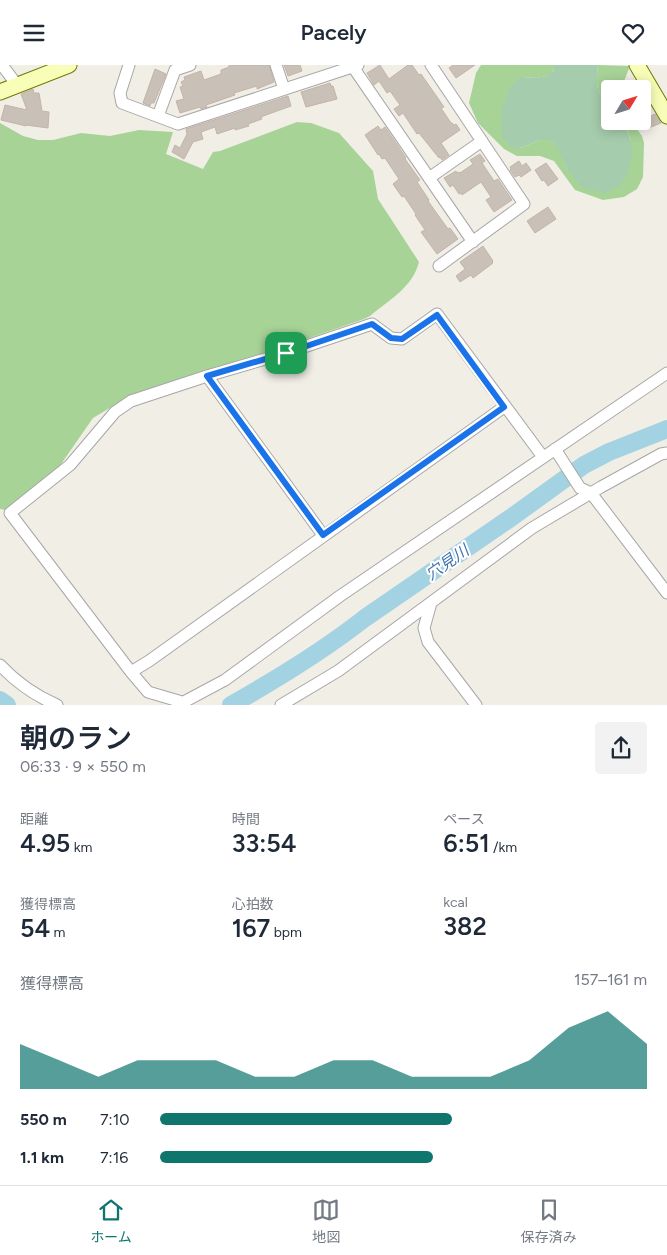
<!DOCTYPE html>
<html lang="ja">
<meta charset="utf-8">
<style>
body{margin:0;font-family:Figtree,"Noto Sans JP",sans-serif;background:#f2f2f3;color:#1f2937;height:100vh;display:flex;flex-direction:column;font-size:19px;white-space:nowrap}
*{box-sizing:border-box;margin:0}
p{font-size:16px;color:#747a83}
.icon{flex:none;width:28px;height:28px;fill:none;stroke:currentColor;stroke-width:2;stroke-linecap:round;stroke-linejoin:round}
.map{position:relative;height:640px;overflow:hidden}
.side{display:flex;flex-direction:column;background:#fff;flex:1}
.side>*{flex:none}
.needle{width:32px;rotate:52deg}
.controls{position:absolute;left:601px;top:15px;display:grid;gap:10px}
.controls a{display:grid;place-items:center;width:50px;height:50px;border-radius:5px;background:#fff;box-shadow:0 2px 12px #0003;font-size:25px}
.pin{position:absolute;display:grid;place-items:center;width:42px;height:42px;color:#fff;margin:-21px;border-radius:10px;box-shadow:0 2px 8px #0006}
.round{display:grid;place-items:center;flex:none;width:52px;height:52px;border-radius:5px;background:#f2f2f3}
.head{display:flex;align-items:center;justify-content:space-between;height:85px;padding:0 20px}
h1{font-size:28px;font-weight:600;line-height:38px}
.figures{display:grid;grid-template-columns:repeat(3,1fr);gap:8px;height:85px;padding:5px 20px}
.figures div{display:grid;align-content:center}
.figures b{font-size:25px;font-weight:600}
.figures small{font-size:14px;font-weight:400}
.figures p{font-size:14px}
.chart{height:140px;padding:10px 20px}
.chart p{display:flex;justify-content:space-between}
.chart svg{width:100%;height:90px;margin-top:5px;fill:#0f766e;opacity:.7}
ul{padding:0 20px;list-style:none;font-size:16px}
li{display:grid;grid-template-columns:80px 60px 1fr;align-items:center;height:38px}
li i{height:12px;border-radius:6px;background:#0f766e}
header{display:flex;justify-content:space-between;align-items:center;height:65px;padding:0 20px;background:#fff;font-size:22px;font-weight:600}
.tabs{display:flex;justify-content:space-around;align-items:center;height:70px;border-top:1px solid #e0e1e3;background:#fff;font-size:14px;color:#747a83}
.tabs a{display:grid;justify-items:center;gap:2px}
.tabs .active{color:#0f766e}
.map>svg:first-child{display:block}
</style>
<header><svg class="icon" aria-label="menu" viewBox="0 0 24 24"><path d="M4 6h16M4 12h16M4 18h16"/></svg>Pacely<svg class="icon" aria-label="heart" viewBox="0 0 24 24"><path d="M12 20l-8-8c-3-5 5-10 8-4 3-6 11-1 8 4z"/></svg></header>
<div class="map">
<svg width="667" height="640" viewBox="0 0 667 640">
<rect width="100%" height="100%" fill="#f1eee6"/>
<path fill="#a7d397" d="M481,0H554V4L551,10L537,13L522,12L520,83L540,75H548L556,78L568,105L631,76L624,56H631L642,71L644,78L643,112L637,124L624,132L603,135L575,125L554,96L540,91H517L504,84L478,58L469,38L476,8Z
M598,0L630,1L621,24H610V41C595,29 596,17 598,0Z
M297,57L311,58L339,68L373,106L378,134L419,197C413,222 389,235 370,251L364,254L246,295L133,329L93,353L59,402L6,445L0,444V58L23,71L38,75H53L81,68L110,71L139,65L173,67L166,89L203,104L213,87L220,86Z"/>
<path fill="#a5ccac" d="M554,0H598C596,17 595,29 610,41V56L624,57L631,76L632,90L627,110L619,121L605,128L583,123L568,105L555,78L548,75H540L520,83H512L502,72L501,64L502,42L511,21L522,12L537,13L550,10L554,5Z"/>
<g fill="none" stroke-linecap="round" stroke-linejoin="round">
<path stroke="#a3d2e2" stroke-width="18" d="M0,635L7,640
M231,640C277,614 323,586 365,553L512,452L584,400L609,387L667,364"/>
</g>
<path fill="#c9c0b8" stroke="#c4b4a7" d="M229,0H269L274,17L257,24V21L234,28L235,30L215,37L206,40L207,42L201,44L200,42L180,48L176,36L184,34L180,22L183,21L181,17L185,15L184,12L201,6L204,15L221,9V5L229,2Z
M284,0H300L302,6L288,11Z
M380,0L389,14L408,0H412L419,10L421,9L444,42L441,43L451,58H452L454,60L456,59L460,65L441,78L449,90L442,95L440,92L439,93L419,68L417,69L403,48L399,51L394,44L400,40L390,26L387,28L379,16L374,20L367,8Z
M453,0H475L456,13L449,3Z
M155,4L166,9L154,38H151L150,41L143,38Z
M330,18L331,21H333L337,34L306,42L301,27Z
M33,24L34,28H39L42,46L49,47L48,63L26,60V61L1,55L5,40L27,45L21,29Z
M288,31L291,41L266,50L261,52L262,54L248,59L249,61L235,65V63L217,69L215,62L201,67L203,74L193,77L184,94L172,87L175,80L180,83L187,69L186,64Z
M643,31L651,51L655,49L661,58L646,64V63L644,64L642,59Z
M378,61L381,65L385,62L394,75L406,93L405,94L420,115L417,117L429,135L428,136L448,164L450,163L458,174L437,189L421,167L425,165L415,150L416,149L404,131L402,132L393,119L399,114L385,93L382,94L379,89L378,90L365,70Z
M480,89L485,96L482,98L494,116L498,114L512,135L494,147L486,135L491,132L481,117L462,130L461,128L459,129L453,120L450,122L444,113L456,106L457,108L459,107L460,108L473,99L470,95Z
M519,96L522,101L526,98L531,105L521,112L519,110L515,112L510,105L511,104L510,102Z
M546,98L558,114L548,121L544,115L542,116L535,105Z
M548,142L556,154L535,168L527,156Z
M483,181L493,196L492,197L493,198L473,213L471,210L460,217L456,211L465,204L460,197Z"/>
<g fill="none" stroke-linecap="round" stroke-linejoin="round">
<defs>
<path id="minor" d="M2,0L17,20
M129,0L120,28L122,38L178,59L358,0
M276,0L284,24
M431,0L524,139L439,201
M353,2L473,177
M158,51L175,5L190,0
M429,113L482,76
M207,311L323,470
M555,384L580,423L591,428L667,528
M431,538L424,563L428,577L476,640
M0,600C16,617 36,631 57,640
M131,607L149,596L504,342
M182,637L148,627L131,607L10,448L70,400L115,347L131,336L207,311L286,288L372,259L391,273L402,274L437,249L543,392
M178,640L225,615L340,531L667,308
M281,640L338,606L532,463L601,422L661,389L667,388"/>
<path id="secondary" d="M637,0L667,51
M0,27L69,0"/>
</defs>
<use href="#minor" stroke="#a7a7a7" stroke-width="13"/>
<use href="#secondary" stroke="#6d7e00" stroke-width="17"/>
<use href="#minor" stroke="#fff" stroke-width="11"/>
<use href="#secondary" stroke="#f8feb7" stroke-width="15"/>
</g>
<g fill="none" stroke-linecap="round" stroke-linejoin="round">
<defs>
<path id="route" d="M437,250L504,342L323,470L207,311L286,288L372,259L391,273L402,274Z"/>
</defs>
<use href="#route" stroke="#fff" stroke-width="10"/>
<use href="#route" stroke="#1a73e8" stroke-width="6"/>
</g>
<g text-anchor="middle" stroke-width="4" stroke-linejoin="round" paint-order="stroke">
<g font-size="16" font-style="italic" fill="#4176af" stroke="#fff">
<text transform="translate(447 497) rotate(-35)" y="6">穴見川</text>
</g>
</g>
</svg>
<div class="controls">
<a><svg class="needle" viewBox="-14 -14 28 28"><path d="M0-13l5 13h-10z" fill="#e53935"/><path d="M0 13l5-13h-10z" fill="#747a83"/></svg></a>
</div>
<div class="pin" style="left:286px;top:288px;background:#1e9e55"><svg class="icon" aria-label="arrive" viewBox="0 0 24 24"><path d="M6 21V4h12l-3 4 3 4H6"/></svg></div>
</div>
<section class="side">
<div class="head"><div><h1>朝のラン</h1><p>06:33 · 9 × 550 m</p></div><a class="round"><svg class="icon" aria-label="share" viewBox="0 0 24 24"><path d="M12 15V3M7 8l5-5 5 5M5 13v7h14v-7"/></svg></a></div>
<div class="figures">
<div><p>距離</p><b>4.95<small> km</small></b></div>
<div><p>時間</p><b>33:54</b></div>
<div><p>ペース</p><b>6:51<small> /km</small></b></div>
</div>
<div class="figures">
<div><p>獲得標高</p><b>54<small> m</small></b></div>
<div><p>心拍数</p><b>167<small> bpm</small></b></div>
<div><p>kcal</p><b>382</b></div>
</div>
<div class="chart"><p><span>獲得標高</span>157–161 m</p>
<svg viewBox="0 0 160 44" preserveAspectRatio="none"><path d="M0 44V22L10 30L20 38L30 30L40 30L50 30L60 38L70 38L80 30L90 30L100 38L110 38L120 38L130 30L140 14L150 6L160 22V44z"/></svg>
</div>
<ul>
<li><b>550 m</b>7:10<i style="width:60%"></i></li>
<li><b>1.1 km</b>7:16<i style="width:56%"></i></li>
</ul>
</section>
<nav class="tabs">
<a class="active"><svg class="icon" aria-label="home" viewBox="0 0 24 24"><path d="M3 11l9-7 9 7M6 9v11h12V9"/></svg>ホーム</a>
<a><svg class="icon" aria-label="map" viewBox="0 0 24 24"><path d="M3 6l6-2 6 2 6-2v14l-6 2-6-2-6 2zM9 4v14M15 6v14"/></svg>地図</a>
<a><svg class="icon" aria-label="saved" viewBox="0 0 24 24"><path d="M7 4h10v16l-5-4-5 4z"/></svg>保存済み</a>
</nav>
